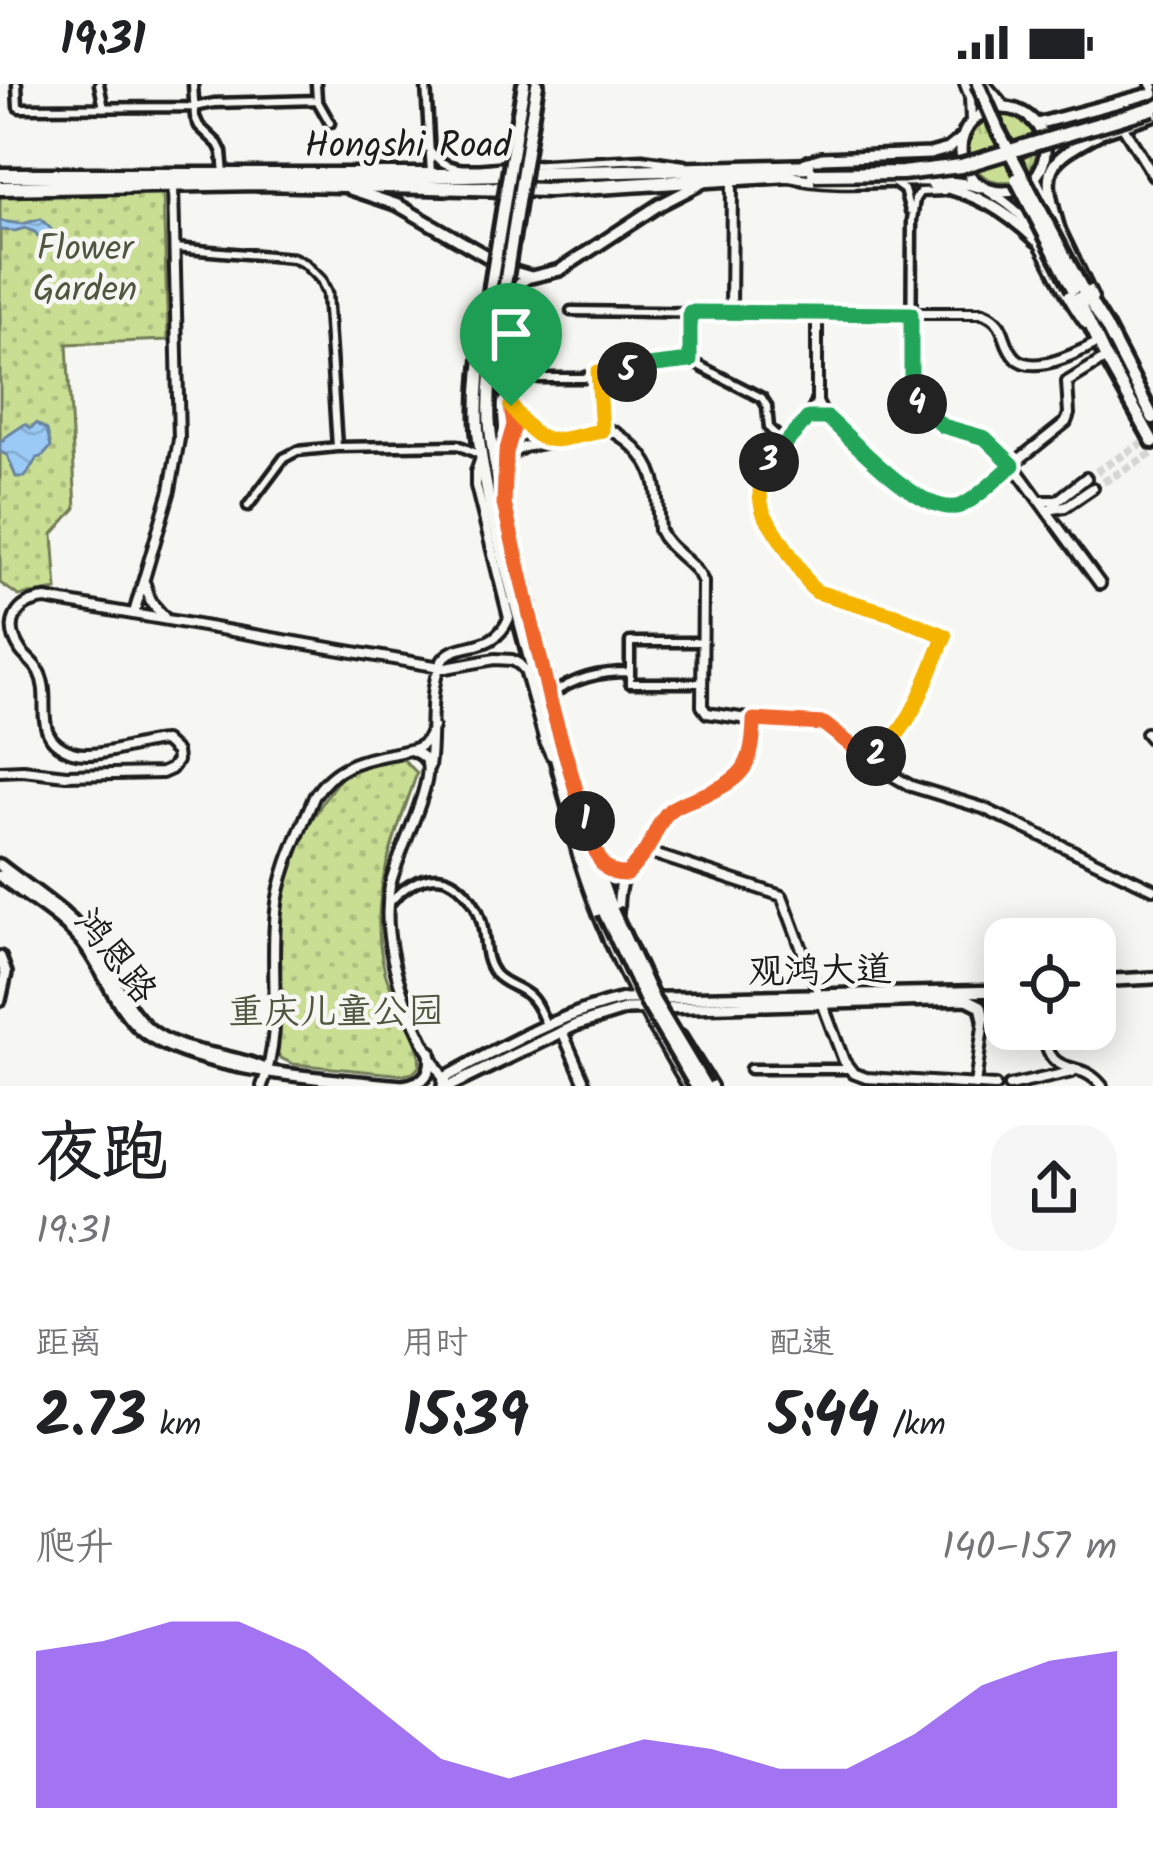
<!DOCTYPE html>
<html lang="zh">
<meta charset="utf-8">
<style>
body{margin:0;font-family:Kalam,"LXGW WenKai TC",sans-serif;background:#f6f6f6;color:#202124;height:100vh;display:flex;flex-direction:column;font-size:45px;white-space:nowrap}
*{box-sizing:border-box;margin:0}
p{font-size:39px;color:#757577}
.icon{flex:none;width:66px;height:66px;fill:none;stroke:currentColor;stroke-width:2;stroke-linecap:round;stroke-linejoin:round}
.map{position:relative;height:1002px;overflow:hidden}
.panel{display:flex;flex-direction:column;background:#fff;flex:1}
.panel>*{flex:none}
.buttons{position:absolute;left:984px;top:834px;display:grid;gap:24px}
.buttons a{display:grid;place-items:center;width:132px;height:132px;border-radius:24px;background:#fff;box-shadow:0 6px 30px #0003;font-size:60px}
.pin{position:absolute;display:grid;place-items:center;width:102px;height:102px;color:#fff;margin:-123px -51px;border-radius:50% 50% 50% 0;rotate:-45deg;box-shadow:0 0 12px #0007}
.pin .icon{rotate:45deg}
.km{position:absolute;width:60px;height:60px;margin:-30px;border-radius:50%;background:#222;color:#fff;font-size:33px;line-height:60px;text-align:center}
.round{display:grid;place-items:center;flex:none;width:126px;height:126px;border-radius:36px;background:#f6f6f6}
.head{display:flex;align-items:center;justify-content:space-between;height:204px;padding:0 36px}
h1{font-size:66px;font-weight:700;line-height:90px}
.figures{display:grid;grid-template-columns:repeat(3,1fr);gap:18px;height:204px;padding:12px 36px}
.figures div{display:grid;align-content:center}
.figures b{font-size:60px;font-weight:700}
.figures small{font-size:33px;font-weight:400}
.figures p{font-size:33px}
.chart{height:336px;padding:24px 36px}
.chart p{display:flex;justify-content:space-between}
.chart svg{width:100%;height:216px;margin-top:12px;fill:#7c3aed;opacity:.7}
.status{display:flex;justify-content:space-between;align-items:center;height:84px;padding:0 60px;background:#fff;direction:ltr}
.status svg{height:33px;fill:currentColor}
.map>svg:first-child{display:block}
</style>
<div class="status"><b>19:31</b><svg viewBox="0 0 49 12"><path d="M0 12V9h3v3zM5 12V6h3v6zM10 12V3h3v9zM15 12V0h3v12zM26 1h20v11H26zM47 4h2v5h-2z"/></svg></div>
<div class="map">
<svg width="1153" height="1002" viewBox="0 0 1153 1002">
<defs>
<pattern id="grass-tufts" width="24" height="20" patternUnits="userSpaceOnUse" patternTransform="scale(3)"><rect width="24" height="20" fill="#c9de93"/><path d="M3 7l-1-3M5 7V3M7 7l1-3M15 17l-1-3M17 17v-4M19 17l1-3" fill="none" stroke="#acbe7e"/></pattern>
<pattern id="park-dots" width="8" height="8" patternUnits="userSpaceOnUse" patternTransform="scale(3)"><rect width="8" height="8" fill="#c9de93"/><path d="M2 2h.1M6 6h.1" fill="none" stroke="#acbe7e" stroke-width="1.8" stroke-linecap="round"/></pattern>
<pattern id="water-waves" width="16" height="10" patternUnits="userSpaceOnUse" patternTransform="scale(3)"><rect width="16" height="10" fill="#9bcaf6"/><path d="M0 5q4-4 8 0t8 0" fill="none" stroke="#85add2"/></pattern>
</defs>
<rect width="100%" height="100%" fill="#f6f6f2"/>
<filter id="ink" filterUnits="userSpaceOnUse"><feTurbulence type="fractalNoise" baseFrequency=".00833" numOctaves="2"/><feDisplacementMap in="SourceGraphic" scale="24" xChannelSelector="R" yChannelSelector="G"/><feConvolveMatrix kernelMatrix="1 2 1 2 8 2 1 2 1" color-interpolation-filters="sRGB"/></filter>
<g filter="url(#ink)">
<path fill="url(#grass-tufts)" stroke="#727d58" stroke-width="3" d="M969 64a34 34 0 1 1 68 0a34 34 0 1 1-68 0Z"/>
<path fill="url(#park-dots)" stroke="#727d58" stroke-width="3" d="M163,106L168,256L67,260L76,424L53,450L57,506L19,512L0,499V109Z
M391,676H404L417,689C394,758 366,813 385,888C392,916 424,956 419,983L413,989L404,991L293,980L281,974L277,968C277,883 268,800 318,726C326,713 335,698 347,689C359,681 377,679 391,676Z"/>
<path fill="url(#water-waves)" stroke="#68849f" stroke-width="3" d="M41,135L51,145L55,156H41L35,148L25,144L15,147L0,146V137L22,140Z
M36,339L47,346L51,363L42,373L37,374L25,393H16L7,371L0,368V357H4V354L25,340L31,344Z"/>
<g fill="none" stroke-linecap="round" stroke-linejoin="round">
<path stroke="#d5d5d2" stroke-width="8" stroke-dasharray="8 4" stroke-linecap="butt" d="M1086,394L1152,353
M1093,404L1153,369"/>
<defs>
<path id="minor" d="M17,0L18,23L20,24L194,23L214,19L317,16
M99,0L104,24
M193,0L195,33L199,42L218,60L222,68L224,90
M316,0L317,16L330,39
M426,0L431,90
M428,64C447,94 479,83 511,82
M524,81L642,75L684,81
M894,99L904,106L910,127
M944,107L920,108L915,115L912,136L911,305C925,348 951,338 983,354C995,360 1004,371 1013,381
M175,164L293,174L305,180L321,196L327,209L337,363
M571,227L731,229
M690,228V277L762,314L767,322L769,344L784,359
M598,288L602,347
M539,294H584L598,288H637L647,282L690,277
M248,422L284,374L297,367L337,363L458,361L478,370
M702,599H630V558H702
M549,612C575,594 598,588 630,588
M389,820C400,806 418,793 437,793C458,794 476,817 481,836C487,855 482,874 495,890C504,900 517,902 527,910C537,917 541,931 547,942
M750,985H848"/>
<path id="tertiary" d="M965,0L970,13L971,37
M985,0L1006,24
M1151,0L1153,3
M1122,41L1153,91
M1035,93L1093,214
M732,95L731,229H983C1009,239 1000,258 1016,274C1035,292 1081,267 1099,258
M984,104C1000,114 1017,125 1028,140C1049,172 1062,209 1086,240
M817,230V318L822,328C858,360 912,427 962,421L1066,338L1069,330L1067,298L1106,274
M817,318C806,342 785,356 770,377C740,418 788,467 810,503L817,508L895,531L945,552L906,642L892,659L870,676
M514,327L530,348L546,357
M1013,381L1100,500
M504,385L512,369L524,363L610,346C620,350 626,356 634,363C661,389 656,412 659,446C669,468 694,476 703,498L702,622L707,629L754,636L824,640L888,689L911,702L983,724L1153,805
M504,406L506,369L514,341L511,323L503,301L502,279L515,202L528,194
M1042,417H1057L1086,394
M1048,426L1065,423L1093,404
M145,500L150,517L164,533
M134,529L170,406L179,355L173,102
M1146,649L1153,657
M411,666C418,670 422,670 426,677C436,697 395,775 390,802C378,866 412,943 445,997
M429,683C434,651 427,609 441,579C454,553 492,574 509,534L476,402V388L481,374
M0,687L23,686L66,691L162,689L171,685L177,677L176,668L164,657C137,658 98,676 72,668C28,652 54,617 39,588C35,579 26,574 21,567C3,540 16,518 46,515L446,584L495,575L512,576L519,580L525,586L545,658L551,671
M572,745C575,767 583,788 590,808C614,878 650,939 688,1002
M645,767L782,812L844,977L853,989L866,994L995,1002
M601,782L613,791L625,790
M618,829C618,820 618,810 621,801C623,794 669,728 674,724C684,717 697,714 708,709C747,693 753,676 754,636
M1043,945C1050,1000 1077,971 1102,1002
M562,947L586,1002
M681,952L712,1002
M975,1001L984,935
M262,1002C284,948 269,884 276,827C280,787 299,750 314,713C333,682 361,675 396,669C404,667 416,666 423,660C428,656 430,649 433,643
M1009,1002L1072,988"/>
<path id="secondary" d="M961 66a42 42 0 1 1 84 0a42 42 0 1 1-84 0Z
M1037,40L1153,9
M1098,49L1153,31
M805,79L822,74L930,70L948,65L962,54
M788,92C851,107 917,88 980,103
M933,101C975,108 1006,127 1036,156
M350,105L398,121L514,188L531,193L560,186L659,121L700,100
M1059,145C1041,83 1044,79 1100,49
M0,781C29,804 71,830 92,859C111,886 123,923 149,945C181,971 227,968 263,984
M0,792C28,814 65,834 86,863C104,888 115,919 136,941C181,988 339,996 404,1002
M0,873L6,889L0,916
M1095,897L1153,894
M403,1002C424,999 433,990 430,968
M443,1002L444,994C501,964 560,929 624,915L1005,907
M450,1002L576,941L627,925L967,915L981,922L984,935"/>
<path id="primary" d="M518,34L524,0
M531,36L537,0
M491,201C485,249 475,298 478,346C480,372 486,397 490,423L571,731L604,828
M1073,205L1106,274L1153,358
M1083,206L1106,243L1153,334
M504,207C497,252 486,299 490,344C496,405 515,465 529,524C553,625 574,729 612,826"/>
<path id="trunk" d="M0,91H466L816,82
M0,104L259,99L549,106L790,91"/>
</defs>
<use href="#minor" stroke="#1c1c1c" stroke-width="15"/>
<use href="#tertiary" stroke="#1c1c1c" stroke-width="16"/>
<use href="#secondary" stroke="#1c1c1c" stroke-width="18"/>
<use href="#primary" stroke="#1c1c1c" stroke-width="20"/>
<use href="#trunk" stroke="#1c1c1c" stroke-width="21"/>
<use href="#minor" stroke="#f6f6f2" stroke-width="6"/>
<use href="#tertiary" stroke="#f6f6f2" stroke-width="8"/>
<use href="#secondary" stroke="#f6f6f2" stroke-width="9"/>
<use href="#primary" stroke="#f6f6f2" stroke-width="10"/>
<use href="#trunk" stroke="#f6f6f2" stroke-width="12"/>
<defs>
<path id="primary-bridge" d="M978,0L998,46L1083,206
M1016,95L1073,205
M491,201L518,34
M504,207L531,36
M612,826L654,917L705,1002
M604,828L647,919L696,1002"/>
<path id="trunk-bridge" d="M814,90L902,89L961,82L1153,24"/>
</defs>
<use href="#primary-bridge" stroke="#1c1c1c" stroke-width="20" stroke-linecap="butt"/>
<use href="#trunk-bridge" stroke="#1c1c1c" stroke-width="21" stroke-linecap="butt"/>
<use href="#primary-bridge" stroke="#f6f6f2" stroke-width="10"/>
<use href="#trunk-bridge" stroke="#f6f6f2" stroke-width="12"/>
</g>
</g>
<g fill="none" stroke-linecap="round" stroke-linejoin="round" filter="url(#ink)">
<defs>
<path id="split-1" d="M511,322L514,341L506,369L504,420L550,617L585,737"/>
<path id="split-2" d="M585,737C595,760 596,792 627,790C633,783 640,775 645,768C654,755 658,737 670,726C680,719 694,715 706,710C746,694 753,678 754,636L824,640L870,676L876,672"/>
<path id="split-3" d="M769,378C760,396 757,410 764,430L810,502L817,508L895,531L945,552C926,595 914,642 876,672"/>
<path id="split-4" d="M769,378L808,334H828C854,357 923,434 960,422C975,417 1000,391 1013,381L985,354L943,342L917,320"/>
<path id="split-5" d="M627,288H637L647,282L690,277V228L911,230V305L917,320"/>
<path id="split-6" d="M511,322C544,369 551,356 602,347L598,288H627"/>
</defs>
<use href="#split-1" stroke="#fff" stroke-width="24"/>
<use href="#split-2" stroke="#fff" stroke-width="24"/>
<use href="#split-3" stroke="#fff" stroke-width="24"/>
<use href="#split-4" stroke="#fff" stroke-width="24"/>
<use href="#split-5" stroke="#fff" stroke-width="24"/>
<use href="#split-6" stroke="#fff" stroke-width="24"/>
<use href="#split-1" stroke="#f0652b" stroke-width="15"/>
<use href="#split-2" stroke="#f0652b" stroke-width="15"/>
<use href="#split-3" stroke="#f5b400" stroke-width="15"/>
<use href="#split-4" stroke="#22a559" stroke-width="15"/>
<use href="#split-5" stroke="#22a559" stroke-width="15"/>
<use href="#split-6" stroke="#f5b400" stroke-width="15"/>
</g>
<g text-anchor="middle" stroke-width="9" stroke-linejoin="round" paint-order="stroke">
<g font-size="36" fill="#1c1c1c" stroke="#f6f6f2">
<text x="408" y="73">Hongshi Road</text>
<text transform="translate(117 871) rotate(52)" y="13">鸿恩路</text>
<text transform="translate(820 885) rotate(-1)" y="13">观鸿大道</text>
</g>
<g font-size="36" fill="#505640" stroke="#f6f6f2">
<text x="85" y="176">Flower<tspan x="85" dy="41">Garden</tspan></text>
<text x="336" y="939">重庆儿童公园</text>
</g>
</g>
</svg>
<div class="buttons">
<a><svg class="icon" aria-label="locate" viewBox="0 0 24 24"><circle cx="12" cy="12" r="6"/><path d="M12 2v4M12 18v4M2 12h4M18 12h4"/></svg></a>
</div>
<div class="pin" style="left:511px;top:322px;background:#1e9e55"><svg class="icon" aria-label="arrive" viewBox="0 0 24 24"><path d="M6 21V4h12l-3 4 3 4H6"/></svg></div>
<b class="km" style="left:585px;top:737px">1</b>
<b class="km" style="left:876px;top:672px">2</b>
<b class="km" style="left:769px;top:378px">3</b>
<b class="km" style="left:917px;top:320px">4</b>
<b class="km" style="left:627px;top:288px">5</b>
</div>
<section class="panel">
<div class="head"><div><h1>夜跑</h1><p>19:31</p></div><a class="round"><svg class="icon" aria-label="share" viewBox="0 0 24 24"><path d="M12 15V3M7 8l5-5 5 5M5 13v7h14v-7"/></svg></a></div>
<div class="figures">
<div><p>距离</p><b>2.73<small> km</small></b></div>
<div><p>用时</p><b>15:39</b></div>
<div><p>配速</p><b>5:44<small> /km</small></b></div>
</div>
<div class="chart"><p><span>爬升</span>140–157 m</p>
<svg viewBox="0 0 160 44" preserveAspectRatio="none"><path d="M0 44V12L10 10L20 6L30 6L40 12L50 23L60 34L70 38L80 34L90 30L100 32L110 36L120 36L130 29L140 19L150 14L160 12V44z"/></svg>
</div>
</section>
